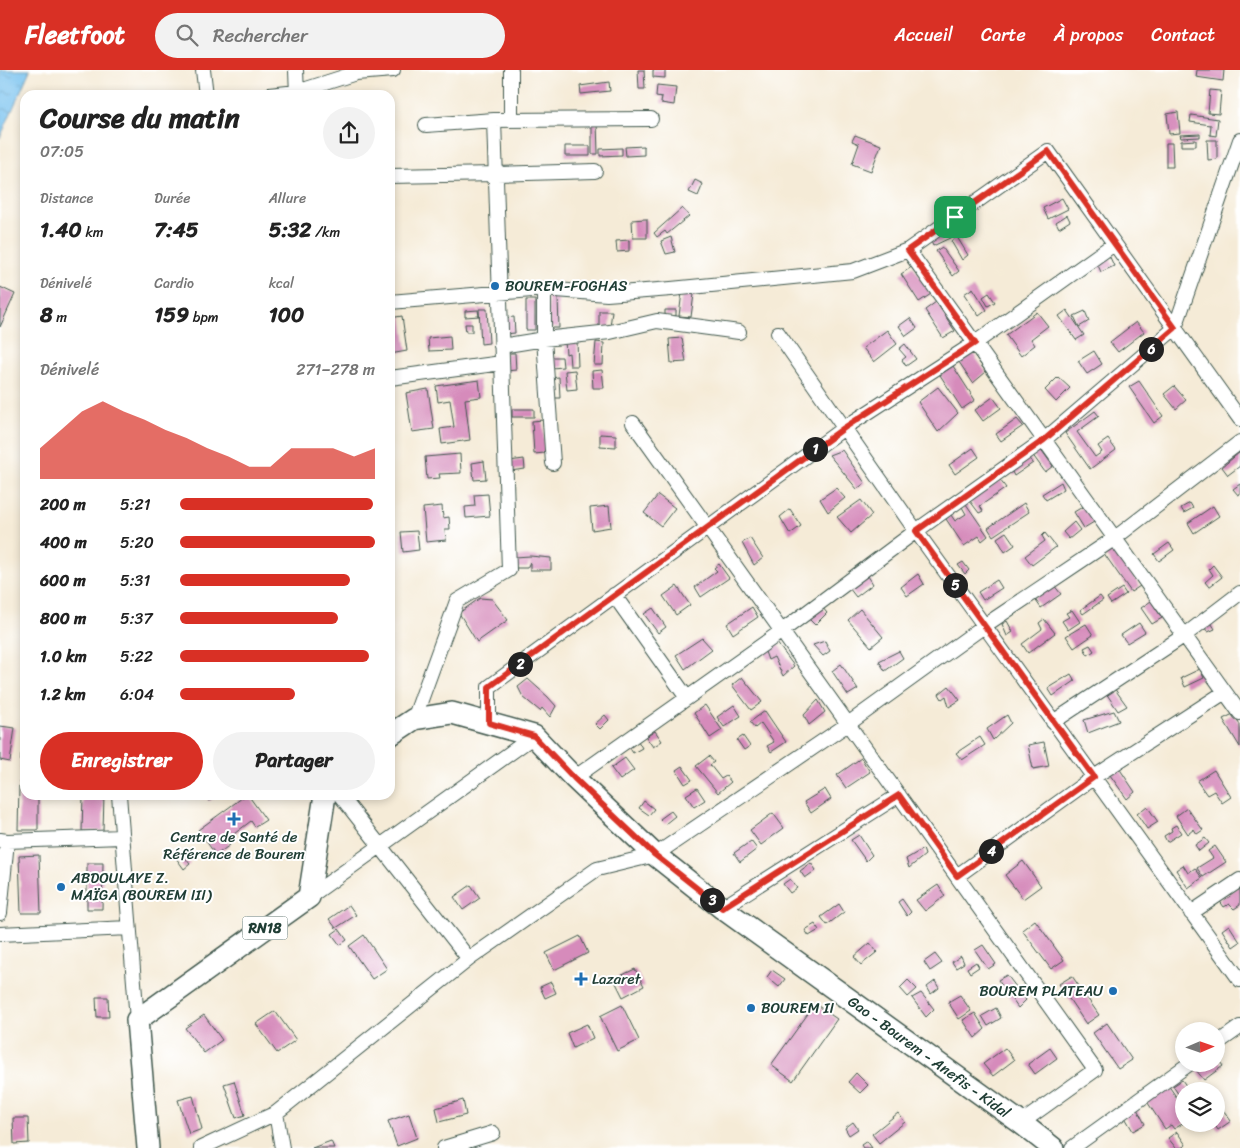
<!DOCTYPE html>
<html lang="fr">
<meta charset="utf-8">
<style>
body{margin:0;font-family:Sriracha,sans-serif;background:#f2f2f2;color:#222;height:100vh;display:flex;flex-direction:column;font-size:19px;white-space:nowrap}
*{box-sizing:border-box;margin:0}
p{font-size:16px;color:#767676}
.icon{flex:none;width:28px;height:28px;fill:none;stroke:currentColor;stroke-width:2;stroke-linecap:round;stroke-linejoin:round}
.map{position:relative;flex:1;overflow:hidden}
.sheet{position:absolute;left:20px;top:20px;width:375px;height:710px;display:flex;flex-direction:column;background:#fff;border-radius:15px;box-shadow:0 2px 8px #0003}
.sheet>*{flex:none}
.needle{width:32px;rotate:88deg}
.buttons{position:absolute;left:1175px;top:952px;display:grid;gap:10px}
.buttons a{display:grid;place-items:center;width:50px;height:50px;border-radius:50%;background:#fff;box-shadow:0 2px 8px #0003;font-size:25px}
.pin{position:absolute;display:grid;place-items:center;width:42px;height:42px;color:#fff;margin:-21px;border-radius:10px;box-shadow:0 2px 8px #0006}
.km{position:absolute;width:25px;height:25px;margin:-12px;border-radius:50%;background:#222;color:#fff;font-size:14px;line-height:25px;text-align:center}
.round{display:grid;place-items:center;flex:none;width:52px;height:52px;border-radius:26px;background:#f2f2f2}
.summary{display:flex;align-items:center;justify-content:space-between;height:85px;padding:0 20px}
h1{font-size:28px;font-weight:700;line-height:38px}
.metrics{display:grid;grid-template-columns:repeat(3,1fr);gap:8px;height:85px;padding:5px 20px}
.metrics div{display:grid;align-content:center}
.metrics b{font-size:21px;font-weight:700}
.metrics small{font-size:14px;font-weight:400}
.metrics p{font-size:14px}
.chart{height:140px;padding:10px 20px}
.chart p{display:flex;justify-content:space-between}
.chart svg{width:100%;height:90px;margin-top:5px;fill:#d93025;opacity:.7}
.primary-button{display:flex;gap:10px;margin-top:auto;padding:10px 20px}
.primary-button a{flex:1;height:58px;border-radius:30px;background:#d93025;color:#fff;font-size:20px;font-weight:700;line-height:58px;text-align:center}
.primary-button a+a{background:#f2f2f2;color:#222}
ul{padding:0 20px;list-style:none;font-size:16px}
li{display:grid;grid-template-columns:80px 60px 1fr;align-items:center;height:38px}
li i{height:12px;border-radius:6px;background:#d93025}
header{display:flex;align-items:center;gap:30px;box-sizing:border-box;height:70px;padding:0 25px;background:#d93025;color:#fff}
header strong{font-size:24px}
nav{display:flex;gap:28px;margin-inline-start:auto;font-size:18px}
.search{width:350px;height:45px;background:#f2f2f2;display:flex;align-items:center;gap:12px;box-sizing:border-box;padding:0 18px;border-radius:28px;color:#767676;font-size:19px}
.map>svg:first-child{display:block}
</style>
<header>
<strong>Fleetfoot</strong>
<div class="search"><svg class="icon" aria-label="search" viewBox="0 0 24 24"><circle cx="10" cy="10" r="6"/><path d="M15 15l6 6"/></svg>Rechercher</div>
<nav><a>Accueil</a><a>Carte</a><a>À propos</a><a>Contact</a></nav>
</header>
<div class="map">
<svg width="1240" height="1078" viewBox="0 0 1240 1078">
<defs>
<pattern id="water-ripples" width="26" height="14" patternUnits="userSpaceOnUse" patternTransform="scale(1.25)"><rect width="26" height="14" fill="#76c1ef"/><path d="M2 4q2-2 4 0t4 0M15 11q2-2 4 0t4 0" fill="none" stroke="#609ec2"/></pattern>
</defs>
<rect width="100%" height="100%" fill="#fff"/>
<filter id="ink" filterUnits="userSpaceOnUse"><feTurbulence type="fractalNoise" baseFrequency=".02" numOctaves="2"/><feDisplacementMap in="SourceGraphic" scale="10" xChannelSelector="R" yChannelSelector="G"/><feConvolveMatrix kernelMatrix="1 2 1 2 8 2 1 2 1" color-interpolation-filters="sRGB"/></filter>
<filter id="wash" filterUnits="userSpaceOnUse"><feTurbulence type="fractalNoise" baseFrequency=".0096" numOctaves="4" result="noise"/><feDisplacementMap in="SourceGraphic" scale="20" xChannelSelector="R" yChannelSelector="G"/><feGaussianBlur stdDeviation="1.12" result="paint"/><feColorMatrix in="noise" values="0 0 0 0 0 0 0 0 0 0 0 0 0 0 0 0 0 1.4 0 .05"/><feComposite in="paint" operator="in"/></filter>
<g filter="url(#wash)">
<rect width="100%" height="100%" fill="#f5ebd7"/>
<path fill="url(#water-ripples)" stroke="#4a7f92" d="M0,0H30L0,68Z"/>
<g id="blocks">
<path fill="#d68bbb" d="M638,0H644L645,19H639Z
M653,0H665V8L653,7Z
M1197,0H1224L1223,11L1196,7Z
M609,12L610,21L581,24L580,16Z
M657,15L676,17L674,35L661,33L662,27L656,26Z
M1210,20L1221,21L1219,44L1208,43Z
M1178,42L1180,63L1169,64L1167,44Z
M1191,45L1218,49L1216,66L1210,65L1211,55L1190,52Z
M597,52L598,84H592V53Z
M1200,64V67L1181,68L1180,65Z
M855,65L881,75L871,101L852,94L859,74L852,71Z
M1196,70V76H1181V71Z
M1207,70H1217V89L1208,90Z
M1166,73H1172L1173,97H1166Z
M565,76H590V86H565Z
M644,76V85L626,86L625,77Z
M622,78V85L600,86V79Z
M695,110L703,114L698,126L689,122Z
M1062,128L1068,139L1048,149L1043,138Z
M682,138L689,146L667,164L665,161L657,167L654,163Z
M1067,145L1070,151L1059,158L1056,152Z
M645,149H647V168H633L632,150Z
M966,150L974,161L963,169L955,158Z
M950,156L954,166L933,176L929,167Z
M671,167L675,182L666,184L661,171Z
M957,167L968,185L962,190L951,171Z
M629,170V181L617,182L616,171Z
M942,177L959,201L953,206L936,181Z
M1109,185L1114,196L1101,202L1096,191Z
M913,196L931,224L919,232L901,204Z
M0,217L15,224L0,257Z
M973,218L987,240L979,246L964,224Z
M682,222L694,224L691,247L679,246Z
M989,223L995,232L988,236L983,227Z
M548,227H558L559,258H549Z
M526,230H535V260H526Z
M936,232L955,261L943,268L925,240Z
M479,239H487L489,273L481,274Z
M478,240L479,246L465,247V241Z
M665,240H676V246H665Z
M1067,240L1084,265L1076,270L1059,246Z
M599,241H612L610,257L599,256Z
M1085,241L1089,251L1079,257L1074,246Z
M1037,242L1048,256L1031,269L1035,275L1021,286L1006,265Z
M402,246L407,281L390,284V248Z
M514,247L515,263L505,264L504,248Z
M910,248L917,258L906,266L899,256Z
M1136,252L1144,262L1118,282L1110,272Z
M465,254H472V262H466Z
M887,260L897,274L874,292L863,278Z
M450,266L451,280L429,281L428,268Z
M682,268L686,292L671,293L669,269Z
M565,271H577L578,296H570L569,283L566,284Z
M596,272L604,273L603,295H594Z
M905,274L916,289L906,296L902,290L906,287L899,279Z
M1094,281L1102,294L1087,304L1078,291Z
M972,282L986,302L973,313L959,292Z
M505,283H515L516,300L506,301Z
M551,287H562L563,297L552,298Z
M953,296L975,330L962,339L940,305Z
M575,300L577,319L567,320L565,301Z
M602,300L604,318H593L592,301Z
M559,307L560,328H551L550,308Z
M1058,307L1070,318L1056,332L1045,320Z
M479,310L481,327L465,329L470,370L442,374L440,359L454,357L450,330L438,332L436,316Z
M1139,311L1163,346L1154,353L1129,317Z
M1174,316L1186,330L1176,339L1164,324Z
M938,317L958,343L938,362L918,332Z
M428,319L434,359L412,362L406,323Z
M993,327L1001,338L983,351L975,340Z
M512,339H534V347H512Z
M1095,341L1099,346L1077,362L1095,387L1102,382L1098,376L1108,369L1116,380L1090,399L1065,363Z
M1017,349L1023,356L1001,371L996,364Z
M543,350L545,383L534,384L532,351Z
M600,364L616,365V377L600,376Z
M973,378L979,387L955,404L949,395Z
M1040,378L1053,396L1045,402L1032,384Z
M842,380L865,413L857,419L829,385Z
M1240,382V396L1228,405L1222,397Z
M460,384L461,403L439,404L440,408L427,409L425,387Z
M1029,387L1033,393L1014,406L1011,400Z
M524,389L525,399L510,401L509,391Z
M484,391L486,409L474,410L472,393Z
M1000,410L1006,418L980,436L983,441L979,443L970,431Z
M1061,412L1064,419L1046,430L1042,424Z
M1240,414V424L1238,425L1233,419Z
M836,418L845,428L828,442L820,429Z
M488,424L490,446L466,448L465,437L475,436L474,425Z
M658,425L675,438L661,456L644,443Z
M861,430L872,445L851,463L837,447Z
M1024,433L1029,442L993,466L988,458Z
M1190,433L1193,438L1184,443L1181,438Z
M966,434L988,466L982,471L979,466L964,476L946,449L951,445L955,451L966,444L962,437Z
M442,436L443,448L449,447L450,459H445L446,470L426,472L423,438Z
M609,436L611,457L592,460L590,438Z
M1084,436L1094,452L1084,458L1074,442Z
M1213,436L1219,446L1194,463L1188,453Z
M790,439L801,456L790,464L780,447Z
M1074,452L1080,460L1069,469L1063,462Z
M417,461L419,480L403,482L401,462Z
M1006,462L1015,475L1005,482L997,468Z
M1045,463L1056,477L1032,495L1025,486L1045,471L1042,466Z
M750,468L763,488L754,495L742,473Z
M1169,473L1174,480L1159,491L1154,484Z
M1112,475L1140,516L1131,522L1103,482Z
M530,486L551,488V500H530V492L527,498H515V487Z
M963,492L969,500L965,504L958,495Z
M719,494L729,508L701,527L695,517L717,501L714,498Z
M1213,495L1222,507L1209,517L1205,512L1213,505L1209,499Z
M918,504L924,514L907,526L901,517Z
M868,506L873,514L856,527L849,518Z
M997,510L1002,518L983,530L978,522Z
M1053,514L1061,524L1041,538L1034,528Z
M677,516L690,535L676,545L663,526Z
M1122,518L1126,524L1111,534L1107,528Z
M1100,526L1103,530L1083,544L1080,540Z
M480,528L492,529L508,550L477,572L459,543Z
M1151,531L1162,548L1152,554L1141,538Z
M752,537L758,547L733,564L727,554Z
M822,537L827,543L815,555L807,547Z
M653,538L666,557L658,563L644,544Z
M860,539L883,567L871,577L848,550Z
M1072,540L1080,552L1068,560L1062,551L1069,547L1066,543Z
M1044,549L1055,563L1028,583L1022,574L1042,559L1039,553Z
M1007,551L1013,562L1007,566L1002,554Z
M1210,551L1215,559L1208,562L1203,556Z
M1139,553L1145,562L1127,573L1121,565Z
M1086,554L1093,565L1074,578L1066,566Z
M702,568L712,579L685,599L676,585Z
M825,571L830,581L823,586L813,575Z
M777,573L794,596L783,606L774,587L768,590L764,579Z
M1090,575L1094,581L1088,585L1084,578Z
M899,581L903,588L885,601L879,591Z
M841,594L858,619L848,625L832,601Z
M1200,599L1204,608L1185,617L1181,608Z
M1071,604L1075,611L1053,626L1048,618Z
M742,607L762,632L751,640L732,615Z
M528,609L548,627L556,636L550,647L542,638L540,641L523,627L518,617Z
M949,616L960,630L949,637L946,626L942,629L939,624Z
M1114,618L1127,636L1118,641L1106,623Z
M818,630L825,642L809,655L804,645Z
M705,635L722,660L710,668L694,643Z
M734,635L741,646L724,657L717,647Z
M765,641L786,672L771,682L767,676L774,672L761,653L755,658L750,652Z
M1114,641L1119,651L1088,663L1084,650Z
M1233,644L1240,654V677L1223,649Z
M605,645L609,650L600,659L595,654Z
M1007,645L1011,653L993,670L987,659Z
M0,656L15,658L10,692L0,690Z
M655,661L662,671L653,677L646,667Z
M743,666L750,676L744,680L737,670Z
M980,667L985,675L962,690L956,683Z
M638,671L642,678L633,683L629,677Z
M1044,672L1049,696L1033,699L1028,675Z
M21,684H25V712H20Z
M709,686L714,692L710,695L721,709L726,706L731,712L718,723L696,696Z
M625,688L634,700L620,710L611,698Z
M861,688L870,702L846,718L837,705Z
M682,696L692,710L685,714L676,700Z
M1119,698L1135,722L1127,729L1110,705Z
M1214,700L1231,727L1222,733L1214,721L1207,725L1197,711Z
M19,716H25V725H38V760H18Z
M697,718L705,730L694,737L686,725Z
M825,719L831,729L811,743L804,732Z
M83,725H104L103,761H82Z
M205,725H219L209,731Z
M246,725H248L266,750L255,757L251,751L226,770L230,775L216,785L198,760Z
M644,731L654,739L649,745L639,738Z
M1147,736L1158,752L1147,759L1137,744Z
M1187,738L1203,760L1197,764L1194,759L1188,764L1176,746Z
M671,741L675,746L665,754L660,749Z
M773,743L784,758L761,775L750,760Z
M1176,755L1181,763L1167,772L1164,766L1172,761L1171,758Z
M859,765L872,785L866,791L851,770Z
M1205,768L1209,773L1199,781L1195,775Z
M751,771L757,779L740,792L734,783Z
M1215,776L1226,792L1203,807L1197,798L1213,788L1208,781Z
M923,779L925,785L909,798L906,789Z
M182,784L190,794L184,799L176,788Z
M39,785L41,843H21L19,786Z
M1023,791L1041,816L1023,829L1005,805Z
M87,793H103L102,839H87Z
M811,793L816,800L805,808L800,801Z
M1183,795L1188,803L1195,798L1202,808L1188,818L1176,800Z
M790,809L797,818L790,823L783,814Z
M471,815L480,828L463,840L454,827Z
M938,815L945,826L925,841L916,830Z
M1240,815V835L1234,839L1229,834L1224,837L1219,830Z
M902,829L911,842L907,846L898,832Z
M839,834L844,842L827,855L821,847Z
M349,835L356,845L336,858L329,849Z
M1035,850L1064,890L1051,899L1022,860Z
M815,854L819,860L809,866L805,860Z
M1229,855L1240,872L1233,877L1222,860Z
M339,859L347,870L340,875L332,864Z
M364,865L387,899L372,909L349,876Z
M580,866L588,883L554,900L546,883Z
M870,873L877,882L861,895L854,887Z
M983,875L996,894L988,899L975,880Z
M935,884L942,893L930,901L924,892Z
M961,886L964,893L956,898L952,892Z
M976,892L979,897L970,903L967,898Z
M635,899L644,916L623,927L614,909Z
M772,900L785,909L779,917L767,907Z
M1007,905L1026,930L1018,938L998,910Z
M1072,906L1099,945L1086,954L1059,914Z
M908,910L917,919L908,927L900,918Z
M935,911L939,918L931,924L927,917Z
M551,912L556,923L545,928L540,917Z
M921,923L934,939L926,947L912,928Z
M960,925L971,941L959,949L948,932Z
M96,927H108L109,947H97Z
M815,934L837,949L793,1011L771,995Z
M622,935L639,970L617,981L600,946Z
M996,938L1001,948L988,956L982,946Z
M275,941L296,970L277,983L256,954Z
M975,943L985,959L975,968L963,950Z
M204,945L222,970L204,983L185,958Z
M1107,953L1132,990L1118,999L1093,963Z
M587,954L593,968L573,978L567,963Z
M1005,978L1014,990L993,1006L983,994Z
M1050,978L1057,988L1035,1004L1028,994Z
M1216,986L1223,996L1204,1010L1196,1000L1204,994H1216Z
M856,1003L868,1015L860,1023L848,1012Z
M1182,1010L1190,1021H1184V1033L1173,1016Z
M234,1011L245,1045L236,1048L224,1014Z
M1168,1015L1184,1038V1053L1174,1059L1171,1055L1165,1059L1146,1030Z
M193,1026L202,1059L189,1064L178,1030Z
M463,1030L466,1045L439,1052L436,1038Z
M1219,1034L1231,1051L1218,1060L1214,1054H1216V1036Z
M1136,1037L1145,1054L1133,1061L1123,1044Z
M898,1043L905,1052L879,1073L872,1064Z
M409,1044L417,1068L397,1076L388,1051Z
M13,1048H28L29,1073L14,1074Z
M853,1052L858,1059L849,1065L845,1058Z
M1177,1062L1186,1075L1181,1078H1176L1168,1068Z
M331,1071L334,1078H312Z
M867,1071L872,1078H863L861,1075Z"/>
</g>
</g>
<g filter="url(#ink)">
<use href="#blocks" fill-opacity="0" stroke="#3f574c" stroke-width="1"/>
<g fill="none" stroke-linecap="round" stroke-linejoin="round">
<defs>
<path id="minor" d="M203,0L206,25
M296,0L297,25
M511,0V50
M269,25L297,22L356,3L393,0
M426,55L494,50L651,49
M390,106L496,104L595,101
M908,180L1048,81L1240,349
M544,219V269L553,393
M390,232L544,219L607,224L671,219L853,201L908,180L1240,643
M778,263L916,461L1240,910
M501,276L544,269L610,262L657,251L739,262
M390,308L502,293
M633,353L1095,1000L1021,1053
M614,525L687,628
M414,649L457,531L509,500L494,50
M1053,652L1185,565L1240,523
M489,653V617L844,358L975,273L1114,174
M574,708L782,561L916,461L1044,370L1175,258L1240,70
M119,725L137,950
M340,725L469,889
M0,770L7,771L122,767
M957,806L1094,707L1225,622
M309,827L534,666
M722,838L899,725
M0,843L7,771
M1191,843L1240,810
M0,864L129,858
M1216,974L1240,957
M276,1043L282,1078
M201,1078L276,1043L469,889L597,799L655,785L848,654L984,556L1115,468L1240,372
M444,1078L493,1063
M1072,1078L1189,994"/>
<path id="primary" d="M390,665L414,649L452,643L534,666L574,708L655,785L722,838L1021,1053L1053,1078
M148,1078L137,950L309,827L325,725"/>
</defs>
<use href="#minor" stroke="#3f574c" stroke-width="16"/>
<use href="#primary" stroke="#3f574c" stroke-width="24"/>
<use href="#minor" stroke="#fff" stroke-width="14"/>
<use href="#primary" stroke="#fff" stroke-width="21"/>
</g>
</g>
<g fill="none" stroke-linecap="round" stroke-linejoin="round" filter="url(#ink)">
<defs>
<path id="route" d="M1048,81L1175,258L1044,370L916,461L1094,707L957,806L899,725L722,838L655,785L574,708L534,666L489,653V617L844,358L975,273L908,180Z"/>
</defs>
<use href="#route" stroke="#fff" stroke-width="10"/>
<use href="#route" stroke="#d93025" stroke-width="6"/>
</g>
<g fill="#1f6fb2" stroke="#fff" stroke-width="2">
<circle cx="495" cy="216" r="5"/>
<path d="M231.5 741.5h5v5h5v5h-5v5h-5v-5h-5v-5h5z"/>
<circle cx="61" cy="817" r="5"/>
<path d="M578.5 901.5h5v5h5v5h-5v5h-5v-5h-5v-5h5z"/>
<circle cx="1113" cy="921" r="5"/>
<circle cx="751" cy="938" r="5"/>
</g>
<g text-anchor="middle" stroke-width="4" stroke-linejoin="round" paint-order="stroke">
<rect fill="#fff" stroke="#627771" stroke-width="1" x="242.5" y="846.5" width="45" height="23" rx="4"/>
<g font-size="14" font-weight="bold" fill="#1f3d34">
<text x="265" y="863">RN18</text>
</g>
<g font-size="15" fill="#1f3d34" stroke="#fff" text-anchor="start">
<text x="505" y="221">BOUREM-FOGHAS</text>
<text x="234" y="772" text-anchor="middle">Centre de Santé de<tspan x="234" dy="17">Référence de Bourem</tspan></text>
<text x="71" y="813">ABDOULAYE Z.<tspan x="71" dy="17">MAÏGA (BOUREM III)</tspan></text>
<text x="592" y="914">Lazaret</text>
<text x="1103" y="926" text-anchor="end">BOUREM PLATEAU</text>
<text x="761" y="943">BOUREM II</text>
</g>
<g font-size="15" fill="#1f3d34" stroke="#fff">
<text transform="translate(929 987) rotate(36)" y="5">Gao - Bourem - Anefis - Kidal</text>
</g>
</g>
</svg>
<div class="buttons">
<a><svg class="needle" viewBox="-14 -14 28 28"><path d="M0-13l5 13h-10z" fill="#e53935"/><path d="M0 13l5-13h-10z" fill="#767676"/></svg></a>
<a><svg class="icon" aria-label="layers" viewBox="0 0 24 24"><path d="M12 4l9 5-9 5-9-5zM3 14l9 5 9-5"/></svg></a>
</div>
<div class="pin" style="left:955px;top:147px;background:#1e9e55"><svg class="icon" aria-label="arrive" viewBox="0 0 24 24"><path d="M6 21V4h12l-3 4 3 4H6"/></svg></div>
<b class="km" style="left:815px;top:379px">1</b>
<b class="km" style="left:520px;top:594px">2</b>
<b class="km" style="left:712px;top:830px">3</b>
<b class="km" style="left:991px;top:781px">4</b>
<b class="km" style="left:955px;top:515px">5</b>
<b class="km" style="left:1151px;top:279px">6</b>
<section class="sheet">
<div class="summary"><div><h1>Course du matin</h1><p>07:05</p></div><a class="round"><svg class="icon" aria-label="share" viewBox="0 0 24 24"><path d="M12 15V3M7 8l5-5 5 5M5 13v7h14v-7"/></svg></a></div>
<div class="metrics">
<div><p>Distance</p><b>1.40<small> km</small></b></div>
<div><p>Durée</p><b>7:45</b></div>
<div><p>Allure</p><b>5:32<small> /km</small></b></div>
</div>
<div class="metrics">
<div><p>Dénivelé</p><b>8<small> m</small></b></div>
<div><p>Cardio</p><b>159<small> bpm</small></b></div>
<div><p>kcal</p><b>100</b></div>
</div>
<div class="chart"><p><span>Dénivelé</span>271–278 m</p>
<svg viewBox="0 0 160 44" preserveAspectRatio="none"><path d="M0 44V29L10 20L20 11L30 6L40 11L50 15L60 20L70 24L80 29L90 33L100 38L110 38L120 29L130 29L140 29L150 33L160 29V44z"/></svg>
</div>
<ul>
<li><b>200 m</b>5:21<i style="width:99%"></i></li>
<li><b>400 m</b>5:20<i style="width:100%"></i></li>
<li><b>600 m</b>5:31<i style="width:87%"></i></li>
<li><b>800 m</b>5:37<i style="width:81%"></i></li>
<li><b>1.0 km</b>5:22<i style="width:97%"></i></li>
<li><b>1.2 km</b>6:04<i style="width:59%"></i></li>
</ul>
<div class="primary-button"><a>Enregistrer</a><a>Partager</a></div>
</section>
</div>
